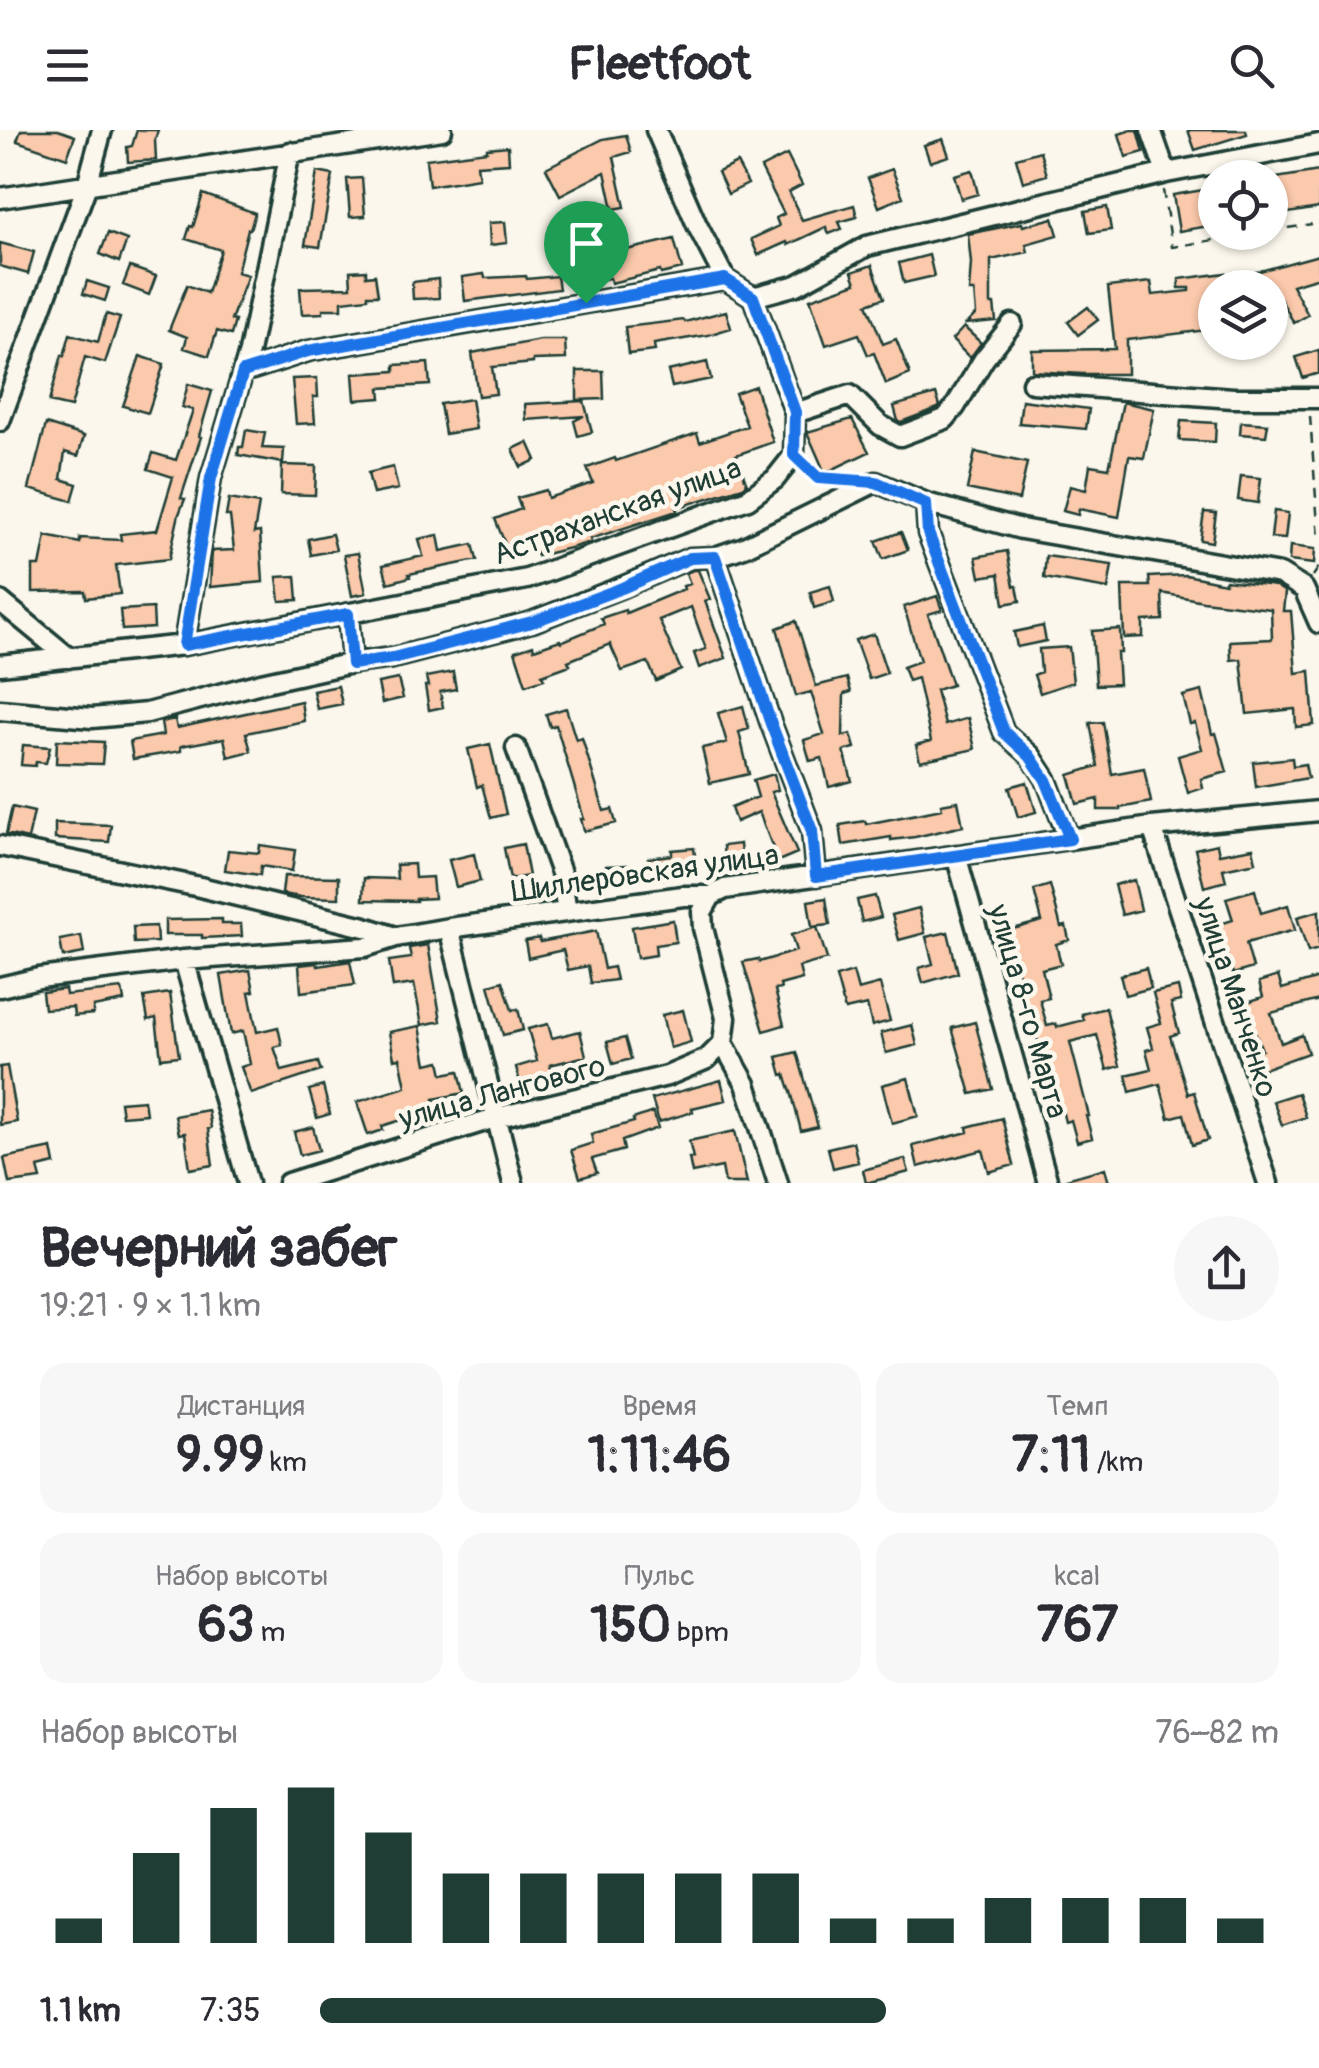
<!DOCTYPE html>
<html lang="ru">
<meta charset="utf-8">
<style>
body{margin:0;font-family:Pangolin,sans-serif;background:#f7f7f7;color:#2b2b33;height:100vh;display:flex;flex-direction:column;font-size:38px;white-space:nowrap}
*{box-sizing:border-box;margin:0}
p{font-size:32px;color:#7c7c81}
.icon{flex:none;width:55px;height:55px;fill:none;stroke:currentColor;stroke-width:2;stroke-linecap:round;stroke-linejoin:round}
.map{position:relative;height:1053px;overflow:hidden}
.drawer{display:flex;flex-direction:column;background:#fff;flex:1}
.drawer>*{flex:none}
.fabs{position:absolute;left:1198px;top:30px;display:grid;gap:20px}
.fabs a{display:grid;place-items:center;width:90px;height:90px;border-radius:50%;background:#fff;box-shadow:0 2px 8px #0004;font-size:50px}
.pin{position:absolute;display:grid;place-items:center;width:85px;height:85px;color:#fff;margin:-102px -42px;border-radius:50% 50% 50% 0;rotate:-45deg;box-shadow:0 0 10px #0007}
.pin .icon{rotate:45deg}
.round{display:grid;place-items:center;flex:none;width:105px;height:105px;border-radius:52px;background:#f7f7f7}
.headline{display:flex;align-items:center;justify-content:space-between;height:170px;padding:0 40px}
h1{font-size:55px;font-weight:700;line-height:75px}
.stats{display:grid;grid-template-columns:repeat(3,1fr);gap:15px;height:170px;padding:10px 40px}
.stats div{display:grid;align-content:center;border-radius:25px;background:#f7f7f7;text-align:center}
.stats b{font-size:50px;font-weight:700}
.stats small{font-size:28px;font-weight:400}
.stats p{font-size:28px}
.chart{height:280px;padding:20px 40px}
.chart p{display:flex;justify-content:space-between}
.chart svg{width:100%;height:180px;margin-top:10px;stroke:#1f3d34;stroke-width:6}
ul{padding:0 40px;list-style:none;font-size:32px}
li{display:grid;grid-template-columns:160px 120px 1fr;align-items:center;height:75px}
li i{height:25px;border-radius:12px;background:#1f3d34}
header{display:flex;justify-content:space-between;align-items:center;height:130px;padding:0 40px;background:#fff;font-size:45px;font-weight:700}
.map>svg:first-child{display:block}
</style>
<header><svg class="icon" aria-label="menu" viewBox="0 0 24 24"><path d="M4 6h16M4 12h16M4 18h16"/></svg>Fleetfoot<svg class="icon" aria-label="search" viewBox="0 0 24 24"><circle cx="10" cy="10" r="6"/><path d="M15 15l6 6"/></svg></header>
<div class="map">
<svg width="1319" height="1053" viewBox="0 0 1319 1053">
<rect width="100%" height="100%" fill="#fbf7ec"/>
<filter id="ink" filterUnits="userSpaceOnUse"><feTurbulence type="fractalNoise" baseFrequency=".01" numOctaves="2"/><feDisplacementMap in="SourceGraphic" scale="20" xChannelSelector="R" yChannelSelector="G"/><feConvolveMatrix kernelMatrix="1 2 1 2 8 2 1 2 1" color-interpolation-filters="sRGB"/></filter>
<g filter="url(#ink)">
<path fill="#fbc9ab" stroke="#1f3d34" stroke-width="2.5" d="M21,0H58L75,6L67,28L17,11Z
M137,0H158L155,10L156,30L128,32L127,17L132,16Z
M1131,0H1138L1144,22L1126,27L1119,4Z
M1188,0H1246L1247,4L1195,20Z
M626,5L631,22L614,27L625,77L613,79L605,42L560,65L546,38L603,9Z
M943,9L949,26L930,32L924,15Z
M508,16L509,33L477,35L479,48L429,56L426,29L487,21V18Z
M1040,21L1047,45L1023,52L1016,28Z
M787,25L802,55L789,62L802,90L854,75L857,87L839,92L842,99L829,104L826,97L788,115L787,112L758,125L751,109L779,96L776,88L784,84L761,38Z
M737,33L748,54L728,64L718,42Z
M892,39L903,67L879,77L868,48Z
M972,40L978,64L961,69L954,45Z
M1319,41V78L1270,86V49Z
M317,42L333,45L320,117L305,115Z
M362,48L365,86L350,87L347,49Z
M1215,58V95L1179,101L1173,65Z
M203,64L255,83L250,99H248L237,142L248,145L231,190L235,191L231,205L217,201L209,226L184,218L187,207L169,200L187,155L207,163L221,120L186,109L190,96L193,97Z
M1107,77L1111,100L1089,103L1085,81Z
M1053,88L1058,105L1026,114L1028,122L991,130V174H994L996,191L966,194L976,184L974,161H969L971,133L968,104L1022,93L1023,96Z
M505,92L507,113L490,115L489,93Z
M108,103L127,110L119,132L100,124Z
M674,109L682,139L661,144L660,141L611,153L610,148L576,153L570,115L590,112L592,125L618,122Z
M0,113L34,122L28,144L0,136Z
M929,125L934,146L904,153L899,133Z
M1319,125V147L1292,155L1308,185L1294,193L1280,168L1270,170V158H1215V199L1127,210V244H1083L1032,241V220L1115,219L1108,157L1151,152L1153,165L1190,161V158H1179V149L1226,143L1227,150Z
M872,135L884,168L867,174L883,214L896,209L910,244L886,254L874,223L868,225L859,204L826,215L810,169L856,153L852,142Z
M130,137L156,146L149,165L123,155Z
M366,140V146L375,145L378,165H368V168L342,171V179H323V183L302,184L300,158L351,157L350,141Z
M484,144L485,148L526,146L527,149L557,146L559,159L465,171L462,147Z
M438,149L439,168L413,169L412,152Z
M87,151L109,158L105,171L83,164Z
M1088,177L1098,190L1078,205L1068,192Z
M726,181L731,198L708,205L654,214L655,221L628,224L625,197L684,190L685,192Z
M106,184L120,188L105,233L85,227L71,277L49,272L62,225L64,226L70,204L98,212Z
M964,197L981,213L970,228L952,210Z
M540,210H565L566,229L533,230V233L492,237L496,264L478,266L472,223Z
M1319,220V243L1303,248L1296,227Z
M140,226L164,234L148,283L123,276Z
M707,232L711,249L672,257L668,241Z
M428,233L430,255L380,258L381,268L355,270L353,244L395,241V235Z
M577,241H603L604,269L577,270Z
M317,248L318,267H313L315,293L296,294L292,249Z
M188,254L212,261L199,306L201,307L181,368L185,369L179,384L169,429L116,435L120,464L86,468L85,461L33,462V436H40L46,406L80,413V408L121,410L120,404L157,400L173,347L148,339L153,323L176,330L193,280L182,277Z
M755,256L773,312L736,325L747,354L743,357L676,378L677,381L590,409L591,412L574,417L537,426L530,407L506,416L495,389L521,379L517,368L546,360L548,368L593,353L587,338L615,328L616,331L697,303L700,312L747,296L735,263Z
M936,264L940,276L938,278L901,292L898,291L894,276Z
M471,269L476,299L445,304L440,274Z
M1022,270L1089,279L1086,299L1019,293Z
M584,271L592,302L578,306L574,291L584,286L526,290L525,274Z
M1123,272L1154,279L1144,328L1129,326L1119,387L1079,379L1078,385L1063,381L1070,356L1086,360L1090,335L1109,338Z
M852,289L869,322L825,343L807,302Z
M1181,291L1216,293L1215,312L1179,310Z
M1241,292L1268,294L1266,306L1240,304Z
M46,294L84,306L78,326L65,322L61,349L77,354L72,371L29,359Z
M246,300L265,303L262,318L284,319L283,333L238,325L239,317H243Z
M528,312L536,330L521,337L513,319Z
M975,322L1027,333L1019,370L967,359Z
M282,335L316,336L315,365L281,364Z
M393,337L398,359L373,364L368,343Z
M1241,346L1261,348L1258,373L1238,370Z
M229,369L259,374L254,403L260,402L263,452L210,457L212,421L234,420L230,386H226Z
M1274,381L1288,383L1285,409L1271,408Z
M1204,382L1216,383L1212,412L1200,410Z
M901,402L908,420L883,429L876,411Z
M332,404L336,420L311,425L308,409Z
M438,405L441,421L473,414L477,430L409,444L410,447L388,453L383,435L423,426L419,409Z
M1290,416L1315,419L1314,434L1289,431Z
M1007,421L1014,456H1017L1020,471L1004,474L999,444L980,447L976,427Z
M358,423L366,463L352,466L344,425Z
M1046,426L1112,435L1108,459L1044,448Z
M693,440H698L710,469L705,471L726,528L699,538L694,523L706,519L691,477L659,490L681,540L656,551L648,532L622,541L610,514L568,531L570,535L542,545L544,549L526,555L515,521L533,515L534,519L560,510L561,512L604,494L601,488L625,480L626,483L684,459L683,456L690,454L686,443Z
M1186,445L1225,453L1226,450L1276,456L1285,462L1283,481H1291L1296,543L1310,541L1314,595L1296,597L1295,579L1247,584L1241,529L1231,530L1230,511L1272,509L1271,479L1203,471L1162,463L1163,490L1143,491V507L1124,508L1122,456H1150L1149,447Z
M296,446L298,470L280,471L277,447Z
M830,456L834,472L814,478L810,462Z
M937,466L942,480L928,484L952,555L936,560L945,595L968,588L975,619L920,631L916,615L931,611L917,548L908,551L903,537L920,531L904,477Z
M153,478L154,498L122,500L120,480Z
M796,491L816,556L847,548L851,562L844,564L843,606L851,604L855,618L844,621L852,651L829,657L822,628L810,631L804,610L824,604L811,562L796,566L777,498Z
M1043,496L1046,511L1017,517L1014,502Z
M1120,499L1121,523H1117L1119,554L1096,555L1092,501Z
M874,504L887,543L869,549L855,510Z
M1069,517L1073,552L1040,563L1034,545L1041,542L1039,519Z
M453,542L456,559L440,562L443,577L429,580L425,556H428L426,547Z
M398,549L403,568L382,573L378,553Z
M338,556L342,574L317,579L313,561Z
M1202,561L1212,604L1216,603L1227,642L1201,649L1203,658L1188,663L1178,626L1202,619L1195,593L1190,594L1183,566Z
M301,571L304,591L246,603L251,621L228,627L224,608L181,616V621L133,629L130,611L163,605L161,592L175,589L177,598Z
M743,576L749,599L739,602L749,644L710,653L702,618L727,613L718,583Z
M566,578L576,610L582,608L604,681L612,679L616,693L584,701L581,689H584L556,595L550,597L546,584Z
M1103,592L1112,644L1144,638L1151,672L1120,678V680H1098V669L1077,674L1069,645L1098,636L1090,593Z
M57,610L104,612L102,634L56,633Z
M490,614L506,684L491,688L482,655L477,657L468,619Z
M23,615L50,617L46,633L36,632L35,636L21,635Z
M1292,628L1293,636L1305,634L1308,648L1256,657L1253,632Z
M774,644L778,660L771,662L797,723L778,731L759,682L736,692L731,678L758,667L753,650Z
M1027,652L1036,682L1018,687L1009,657Z
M958,671L963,696L915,707L891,710V707L843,715L840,695L865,691L866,694L942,679L941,674Z
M12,677L34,682L28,709L6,704Z
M55,693L111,695L109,712L55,709Z
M523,714L529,746L510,749L504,718Z
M740,714L742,738L725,740L723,716Z
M1217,714L1219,724L1253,718L1256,732L1223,739L1226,751L1204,757L1195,719Z
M260,715L295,720L292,741L261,736L260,745L225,740L228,720L259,723Z
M694,718L697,743L652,750L648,728L672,725V720Z
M474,724L480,751L456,757L449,730Z
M414,734L415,748L432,747L434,768L416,769V771L363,770L364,748L397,749L396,735Z
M627,735L628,751L607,752L606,736Z
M284,746L339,747V768L301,767L282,764Z
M1134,750L1141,780L1122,785L1114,755Z
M1050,755L1061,797L1066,796L1069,810L1056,814L1061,834L1042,839L1049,868L1040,870L1047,896L1056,894L1057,897L1084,890L1082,884L1106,878L1120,936L1107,940L1097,905L1070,912L1089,986H1086L1092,1008L1077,1012L1071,990L1065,992L1060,972L1055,973L1033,894H1031L1014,825L1008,826L1002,802L1042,791L1034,760Z
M1255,760L1261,783L1288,775L1295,800L1246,813L1253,838L1233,844L1217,795L1233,790L1226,768Z
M875,766L881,787L862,792L857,770Z
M826,768L830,795L812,797L808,771Z
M919,778L925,803L899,810L892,785Z
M1319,781V819L1308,822L1297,787Z
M222,789V794H241L242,806L202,808V805H165V790Z
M673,790L676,812L655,815L656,825L637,828L632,797Z
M156,796L157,812L134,813L133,797Z
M817,797L827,829L799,837L802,849L780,855L781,859L775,860L784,895L764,901L743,832L758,829L759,832L796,821L791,805Z
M596,801L604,839L613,837L616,850L591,853L588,836L568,840L563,820L528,828L525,811L539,808L540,812Z
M948,802L958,843L923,853L919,838L933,834L926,807Z
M81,806L84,823L63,827L60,810Z
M428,815L441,891L422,895L414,854L393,857L389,831L411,828L409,818Z
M350,831L355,855L301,862L299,835L317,833L318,836Z
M1146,838L1151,858L1125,865L1120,845Z
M250,840L254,861L249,862L257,902L278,897L282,915L274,917L282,941L318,932L321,941L251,964L241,937L250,934L243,901L231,904L221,845Z
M853,842L858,860L880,854L890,891L872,896L867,875L845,880L836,847Z
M1278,846L1282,859L1319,848V870L1271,883L1281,913L1302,905L1308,923L1261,940L1255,922L1262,920L1244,873L1263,867L1259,852Z
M503,851L512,880L518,879L523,900L503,905L489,855Z
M1178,857L1181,871L1171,873L1179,903L1170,906L1188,964L1194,962L1208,1010L1192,1015L1184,984L1169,988L1160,954L1130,962L1126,945L1151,939L1146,920L1153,918L1147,897L1161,893L1153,863Z
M65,859L66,865L122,859L124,871L93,877V884L74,886L73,877L44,879L42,862Z
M170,863L179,926L161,928L156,888L148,890L144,867Z
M683,880L691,912L670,918L662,885Z
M975,892L993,959L971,964L952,898Z
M548,894L552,908L580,901L586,926L550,935L554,950L522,960L516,937L537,931L528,899Z
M912,895L917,915L886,923L881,903Z
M420,896L427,934L440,931L443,944L459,941L464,963L434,969L437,985L421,988L420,984L382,996L383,1000L368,1005L357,972L406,957L400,928L394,929L389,902Z
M625,908L631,929L613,934L607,912Z
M797,922L818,997L801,1001L792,965L785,944L782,945L777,927Z
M7,936L17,992L0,995V937Z
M908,948L918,986L892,993L882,955Z
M721,950L726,970L692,978L693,982L659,992L652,969Z
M323,956L330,984L317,988L309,960Z
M1298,963L1306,987L1282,995L1273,971Z
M144,970L146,984L122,986L120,972Z
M208,980L211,998L208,999L213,1035L190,1039L185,1003L179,1004L175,986Z
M653,982L658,998L622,1011L624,1020L592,1029L597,1043L580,1048L571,1020L593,1013L591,1004L634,992L633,989Z
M1002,988L1014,1035L989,1042L983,1020L918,1037L913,1016L968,1002L967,997Z
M313,997L319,1020L300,1025L294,1002Z
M735,1001L747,1053H725L722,1037L692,1043L689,1028H693L689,1011Z
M853,1012L858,1032L833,1038L828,1018Z
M52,1018L55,1034L38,1038L41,1049L9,1053L4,1028Z
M905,1029L909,1042L866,1053L863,1040Z
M1105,1038L1109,1053H1067L1066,1049Z"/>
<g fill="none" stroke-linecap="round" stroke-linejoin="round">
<defs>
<path id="minor" d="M1151,0L1166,43
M0,68L442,0
M753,167L797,155L867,116L1166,43L1319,14
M243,242L308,221L725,149
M1032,253L1233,268H1319
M795,283L850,265L880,295L900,306L945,289L955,277L984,229L1012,194
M0,291L87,55L102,0
M926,373L928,403L1004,602L1031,626L1046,649L1069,709
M715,427L770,591L812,701L816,746
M0,471L69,528
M348,484L352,533
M184,515L211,348L249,222L290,22
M0,535L184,515L527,449L748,369L775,349L794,325L795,283L753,167L725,149L697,95L656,0
M0,580L92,588L147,583L261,553L352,533L393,528L532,492L622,457L690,428L715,427L744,417L876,352L926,373L1021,399L1280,444L1304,459L1319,493
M516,618L561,743L567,782
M1152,697L1268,1053
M0,716L200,757L365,797L396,807
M956,725L1048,1053
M711,766L702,782L703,798L726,888L723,913L746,954L778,1053
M449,798L513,1053
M184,830L248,1053
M0,857L39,848L184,830L365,817L396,807L449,798L683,766H711L725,759L1152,697L1319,681
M288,1053L495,988L667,946L707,929L723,913"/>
</defs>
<use href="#minor" stroke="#1f3d34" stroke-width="25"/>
<path stroke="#1f3d34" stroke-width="2.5" stroke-dasharray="10 8" stroke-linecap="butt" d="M1163,60L1172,117L1261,102
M1270,101L1312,94
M1310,286L1319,409
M806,336L818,348L843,350
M1313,446L1319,437"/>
<use href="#minor" stroke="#fbf7ec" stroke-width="18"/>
</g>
</g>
<g fill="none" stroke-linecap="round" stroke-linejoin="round" filter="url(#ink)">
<defs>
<path id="route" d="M725,149L753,167L795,282L794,325L818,348L876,352L926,374L928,403L1004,602L1030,626L1046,650L1070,709L816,746L812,701L770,591L715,427L690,428L622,458L532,492L393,528L352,534L348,484L184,515L211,348L243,242L308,221Z"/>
</defs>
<use href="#route" stroke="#fff" stroke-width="20"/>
<use href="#route" stroke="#1a73e8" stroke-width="12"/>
</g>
<g text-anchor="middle" stroke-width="9" stroke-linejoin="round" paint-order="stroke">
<g font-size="30" fill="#1f3d34" stroke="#fbf7ec">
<text transform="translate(617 381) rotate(-20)" y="10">Астраханская улица</text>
<text transform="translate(645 743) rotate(-8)" y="10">Шиллеровская улица</text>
<text transform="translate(1236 867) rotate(72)" y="10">улица Манченко</text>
<text transform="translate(1028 881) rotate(74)" y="10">улица 8-го Марта</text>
<text transform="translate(502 962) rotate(-15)" y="10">улица Лангового</text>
</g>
</g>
</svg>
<div class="fabs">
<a><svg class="icon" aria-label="locate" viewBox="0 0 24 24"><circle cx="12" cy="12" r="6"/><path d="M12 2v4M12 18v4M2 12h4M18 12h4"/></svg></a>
<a><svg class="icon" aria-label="layers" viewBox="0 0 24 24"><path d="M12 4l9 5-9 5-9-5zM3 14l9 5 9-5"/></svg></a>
</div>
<div class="pin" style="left:586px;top:173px;background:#1e9e55"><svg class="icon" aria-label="arrive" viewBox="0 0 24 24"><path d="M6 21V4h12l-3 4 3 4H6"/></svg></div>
</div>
<section class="drawer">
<div class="headline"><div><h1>Вечерний забег</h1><p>19:21 · 9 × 1.1 km</p></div><a class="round"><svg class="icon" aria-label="share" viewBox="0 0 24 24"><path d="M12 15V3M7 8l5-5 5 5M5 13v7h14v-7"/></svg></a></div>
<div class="stats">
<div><p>Дистанция</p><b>9.99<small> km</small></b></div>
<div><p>Время</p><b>1:11:46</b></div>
<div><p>Темп</p><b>7:11<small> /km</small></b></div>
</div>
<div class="stats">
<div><p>Набор высоты</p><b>63<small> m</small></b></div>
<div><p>Пульс</p><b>150<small> bpm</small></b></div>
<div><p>kcal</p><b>767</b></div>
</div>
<div class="chart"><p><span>Набор высоты</span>76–82 m</p>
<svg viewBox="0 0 160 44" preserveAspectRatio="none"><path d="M5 44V38M15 44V22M25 44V11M35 44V6M45 44V17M55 44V27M65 44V27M75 44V27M85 44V27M95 44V27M105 44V38M115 44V38M125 44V33M135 44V33M145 44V33M155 44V38"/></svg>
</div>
<ul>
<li><b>1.1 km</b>7:35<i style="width:59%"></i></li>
</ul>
</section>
